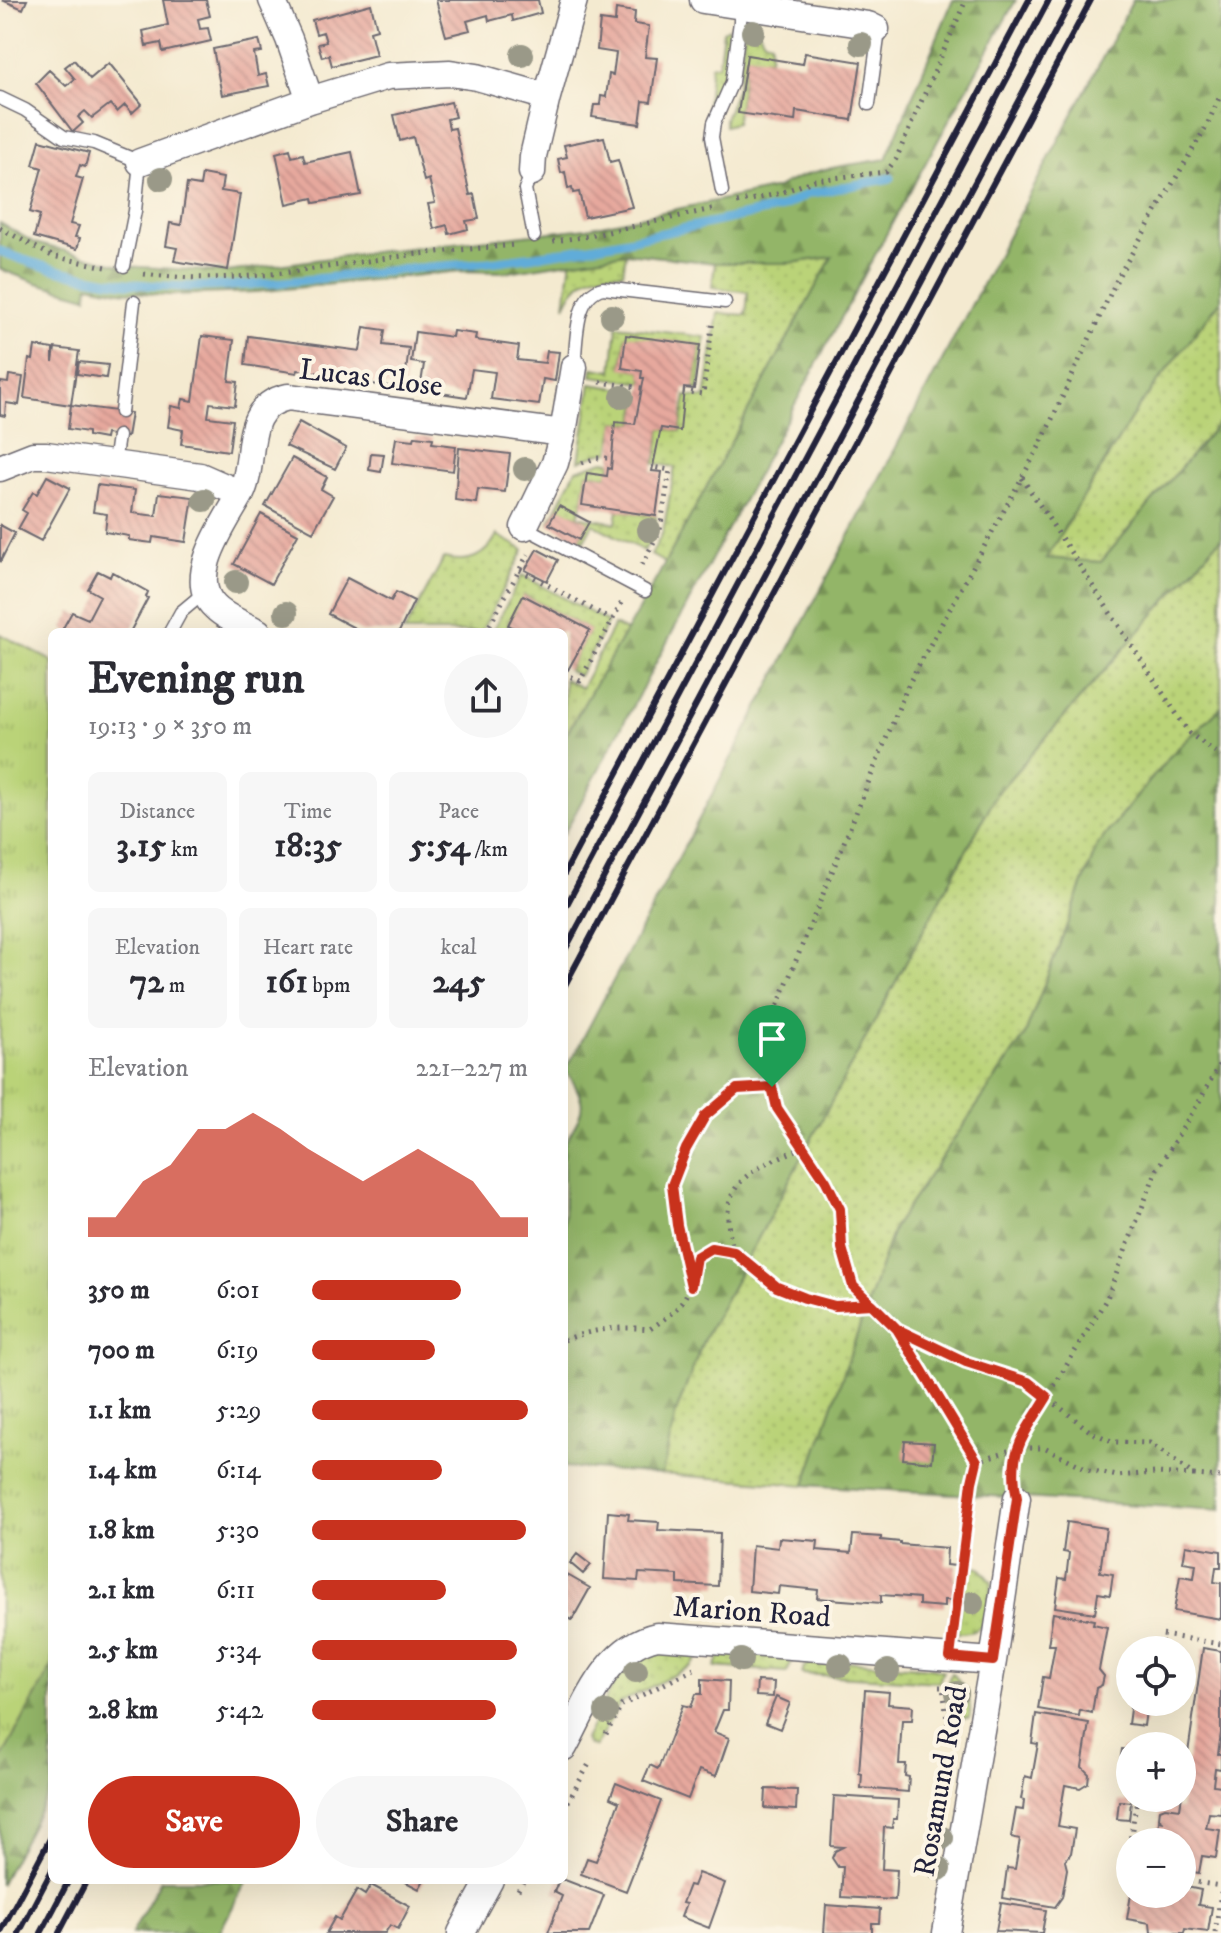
<!DOCTYPE html>
<meta charset="utf-8">
<style>
body{margin:0;font-family:"IM FELL DW Pica",serif;background:#f7f7f7;color:#2b2b33;height:100vh;display:flex;flex-direction:column;font-size:30px;white-space:nowrap}
*{box-sizing:border-box;margin:0}
p{font-size:26px;color:#7c7c81}
.icon{flex:none;width:44px;height:44px;fill:none;stroke:currentColor;stroke-width:2;stroke-linecap:round;stroke-linejoin:round}
.map{position:relative;flex:1;overflow:hidden}
.details{position:absolute;left:48px;top:628px;width:520px;height:1256px;display:flex;flex-direction:column;background:#fff;border-radius:12px;box-shadow:0 8px 32px #0002}
.details>*{flex:none}
.tools{position:absolute;left:1116px;top:1636px;display:grid;gap:16px}
.tools a{display:grid;place-items:center;width:80px;height:80px;border-radius:50%;background:#fff;box-shadow:0 8px 32px #0002;font-size:40px}
.pin{position:absolute;display:grid;place-items:center;width:68px;height:68px;color:#fff;margin:-82px -34px;border-radius:50% 50% 50% 0;rotate:-45deg;box-shadow:0 0 8px #0007}
.pin .icon{rotate:45deg}
.round{display:grid;place-items:center;flex:none;width:84px;height:84px;border-radius:42px;background:#f7f7f7}
.summary{display:flex;align-items:center;justify-content:space-between;height:136px;padding:0 40px}
h1{font-size:44px;font-weight:700;line-height:60px}
.metrics{display:grid;grid-template-columns:repeat(3,1fr);gap:12px;height:136px;padding:8px 40px}
.metrics div{display:grid;align-content:center;border-radius:12px;background:#f7f7f7;text-align:center}
.metrics b{font-size:34px;font-weight:700}
.metrics small{font-size:22px;font-weight:400}
.metrics p{font-size:22px}
.chart{height:224px;padding:16px 40px}
.chart p{display:flex;justify-content:space-between}
.chart svg{width:100%;height:144px;margin-top:8px;fill:#c8321e;opacity:.7}
.action{display:flex;gap:16px;margin-top:auto;padding:16px 40px}
.action a{flex:1;height:92px;border-radius:48px;background:#c8321e;color:#fff;font-size:32px;font-weight:700;line-height:92px;text-align:center}
.action a+a{background:#f7f7f7;color:#2b2b33}
ul{padding:0 40px;list-style:none;font-size:26px}
li{display:grid;grid-template-columns:128px 96px 1fr;align-items:center;height:60px}
li i{height:20px;border-radius:10px;background:#c8321e}
.map>svg:first-child{display:block}
</style>
<div class="map">
<svg width="1221" height="1933" viewBox="0 0 1221 1933">
<defs>
<pattern id="grass-dots" width="8" height="8" patternUnits="userSpaceOnUse" patternTransform="scale(2)"><rect width="8" height="8" fill="#bad378"/><path d="M2 2h.1M6 6h.1" fill="none" stroke="#a0b569" stroke-width="1.8" stroke-linecap="round"/></pattern>
<pattern id="forest-firs" width="22" height="20" patternUnits="userSpaceOnUse" patternTransform="scale(2)"><rect width="22" height="20" fill="#93b568"/><path d="M5 1l3.5 6h-7zM16 11l3.5 6h-7z" fill="#789357"/></pattern>
<pattern id="park-tufts" width="24" height="20" patternUnits="userSpaceOnUse" patternTransform="scale(2)"><rect width="24" height="20" fill="#bad378"/><path d="M3 7l-1-3M5 7V3M7 7l1-3M15 17l-1-3M17 17v-4M19 17l1-3" fill="none" stroke="#a0b569"/></pattern>
<pattern id="building-back-hatch" width="6" height="6" patternUnits="userSpaceOnUse" patternTransform="scale(2)"><rect width="6" height="6" fill="#e6a89d"/><path d="M-1 5l2 2M0 0l6 6M5-1l2 2" fill="none" stroke="#c59088"/></pattern>
</defs>
<rect width="100%" height="100%" fill="#fcf5e5"/>
<filter id="ink" filterUnits="userSpaceOnUse"><feTurbulence type="fractalNoise" baseFrequency=".0125" numOctaves="2"/><feDisplacementMap in="SourceGraphic" scale="16" xChannelSelector="R" yChannelSelector="G"/><feConvolveMatrix kernelMatrix="1 2 1 2 8 2 1 2 1" color-interpolation-filters="sRGB"/></filter>
<filter id="wash" filterUnits="userSpaceOnUse"><feTurbulence type="fractalNoise" baseFrequency=".006" numOctaves="4" result="noise"/><feDisplacementMap in="SourceGraphic" scale="32" xChannelSelector="R" yChannelSelector="G"/><feGaussianBlur stdDeviation="1.8" result="paint"/><feColorMatrix in="noise" values="0 0 0 0 0 0 0 0 0 0 0 0 0 0 0 0 0 1.4 0 .05"/><feComposite in="paint" operator="in"/></filter>
<g filter="url(#wash)">
<rect width="100%" height="100%" fill="#f4ead0"/>
<path fill="url(#grass-dots)" stroke="#6e7a5a" stroke-width="2" d="M728,28C739,62 720,92 705,121L711,65H717L719,62L723,31Z
M745,29L759,31L764,40L771,42L770,59L747,56L736,123L725,126V119L738,85Z
M626,253L623,273C593,271 577,278 565,306L571,259Z
M833,256L665,563L651,555L663,532L675,467L653,463L656,459L661,428L680,431L686,396L705,398L718,313L746,315L748,292L712,287L715,263H792Z
M1221,300V420L1101,562L1046,559L1137,409Z
M617,326L705,337L699,391L694,389L700,345L626,336L622,367L642,371L643,383L592,376L593,368L612,371Z
M591,384L636,391L639,394L635,424L615,422L610,452L600,453L579,461Z
M604,461L612,462L607,476L587,473L582,505L578,516L616,523L618,510L656,516L655,531L644,551L593,524L583,542L579,540L588,522L559,507L549,524L576,470Z
M497,535L524,550L481,632H404L444,558C469,564 485,557 497,535Z
M1221,538V707L1170,756L1098,844L1024,1037L894,1227L805,1485L662,1474L676,1413L703,1341L997,793Z
M522,575L608,622L579,676L568,670L589,630L524,595L508,624L522,632H492Z
M614,625L626,631L564,738V679L581,688Z
M965,1566L980,1568L992,1582C988,1610 993,1634 957,1633Z
M678,1650L701,1652L691,1666L620,1703L595,1747L587,1744L585,1739C600,1712 613,1672 641,1657C652,1651 666,1651 678,1650Z
M722,1652L790,1658L792,1661L787,1672L715,1667Z
M817,1659L932,1668L943,1671L939,1682L802,1674L804,1667Z
M951,1673C967,1686 971,1697 970,1718H950L946,1688Z"/>
<path fill="url(#forest-firs)" stroke="#5a6c52" stroke-width="2" d="M953,0H1016L895,218L564,834V738L658,576L832,257L792,263H715L626,253L508,272L460,271L255,292L168,295L120,291L89,285L87,297L37,283L0,269V223L35,243L124,266L227,272L381,251L587,228L777,188C813,167 846,166 886,159Z
M1133,0H1221V300L1137,409L1046,558L1101,562L1221,420V538L997,793L703,1341L676,1413L662,1474L564,1467V1145C584,1108 590,1108 566,1070Z
M1221,707V1510L805,1485L894,1227L1024,1037L1098,844L1170,756Z
M52,1666V1787L0,1885V1761Z
M161,1880H247L219,1933H132Z"/>
<path fill="url(#park-tufts)" stroke="#6e7a5a" stroke-width="2" d="M0,634L52,661V1666L0,1761Z"/>
<g fill="none" stroke-linecap="round" stroke-linejoin="round">
<path stroke="#61acd9" stroke-width="9" d="M0,251C134,306 257,285 396,270C432,266 469,265 505,260C597,249 689,227 780,208L808,194L891,178"/>
</g>
<g id="blocks">
<path fill="url(#building-back-hatch)" d="M2,0H27L23,9Z
M163,0H206L210,16L198,19L200,29L208,28L211,41L163,52L161,43L146,46L143,31L168,25Z
M436,0H538L541,13L513,21L512,15L489,21L488,15L467,21L470,30L446,36Z
M371,4L377,29L370,31L376,55L332,66L329,55L322,57L318,44L326,42L323,32L316,34L312,20Z
M616,9L635,12L634,24L649,26L645,57L657,58L651,102L643,101L640,124L592,117L594,105H600L601,96L606,97L609,74L613,75L616,53L597,50L600,20L615,22Z
M259,40L262,52L254,53L258,76L266,74L269,86L222,95L213,49Z
M805,53L861,62L852,120L796,111L795,121L738,113L747,55L803,64Z
M74,60L90,79L109,63L142,104L132,113L125,105L117,112L110,104L92,118L85,111L78,117L83,123L73,132L36,83L49,70L66,86L75,79L65,67Z
M451,102L455,117L447,119L449,129L455,128L470,195L474,194L479,219L466,221L468,229L449,234L447,225L434,229L428,204L435,203L429,179L424,181L413,137L400,141L394,115Z
M604,137L610,162L618,160L632,207L585,217L579,192L573,193L572,188L568,189L565,172L561,173L558,159L567,157L564,145Z
M40,140L89,153L85,167L80,165L76,177L83,179L70,224L79,226L75,237L80,238L77,249L34,237L40,215L30,212L42,168L33,165Z
M290,149L292,157L303,154L305,162L352,152L361,195L314,203L313,198L287,204L276,153Z
M202,174L223,178L221,191L240,194L228,270L174,261L177,248L166,246L170,223L181,225L187,184L200,186Z
M364,327L385,330L383,345L409,348L404,388L355,382L356,377L334,375L333,378L315,376L316,372L298,370L297,373L245,365L248,336L360,351Z
M453,331L476,334L475,340L519,346L517,360L545,363L547,351L559,352L555,381L543,379L539,405L491,399L495,372L472,369L467,397L420,390L424,364L411,362L415,332L452,337Z
M626,335L700,345L694,389L684,388L680,431L661,428L652,471L662,472L656,516L582,505L587,473L607,476L608,468L611,469L615,422L635,424L644,378H641L642,371L622,368Z
M202,336L234,340L229,381L238,382L235,406L210,403L208,417L233,420L229,451L181,444L183,430L168,427L171,406L181,408L183,399L193,401Z
M35,346L53,349V362L55,348L79,351L71,405L24,398L29,359L33,360Z
M79,362L108,365L106,378L77,374Z
M9,375L23,377L19,405L6,403L5,416L0,415V382L8,383Z
M71,405L131,413L127,437L106,434L105,439L88,436V432L68,429Z
M299,422L346,448L335,469L286,446Z
M415,436L433,438L432,443L456,446L453,471L392,463L396,438L414,440Z
M459,448L510,454L505,492L478,489L476,503L455,500Z
M371,453L384,454L381,472L369,470Z
M292,458L327,477L321,489L333,496L313,532L265,506Z
M47,476L70,488L41,541L18,529L27,513L22,510L33,492L37,494Z
M97,485L135,490L132,513L156,516L159,493L193,497L186,542L153,537L152,543L129,540V536L105,532L107,514L93,512Z
M559,506L589,522L579,540L549,524Z
M261,514L298,534L271,584L234,564Z
M0,525L15,533L0,562Z
M537,549L558,560L547,581L525,570Z
M98,571L110,577L112,572L148,592L146,597L148,598L130,632H70L63,628L72,612L88,619L100,596L88,589Z
M347,578L391,601L396,592L414,601L399,632H362L328,614Z
M523,595L590,630L568,670L564,668V632H522L508,625Z
M905,1441L934,1443L932,1462L903,1459Z
M608,1512L629,1514L628,1520L659,1522L658,1530L720,1533L718,1586L678,1584V1575L639,1573L638,1581L604,1579Z
M1067,1522L1106,1528L1100,1572L1113,1574L1110,1595L1098,1593L1095,1613L1055,1607L1059,1578L1066,1579L1069,1553L1063,1552Z
M853,1535L881,1537V1540L900,1542V1544L947,1548L946,1565L956,1566L954,1600H944V1607L919,1605V1598L896,1596L881,1595V1603L817,1598L818,1590L779,1586L778,1594L749,1591L752,1545L778,1548L779,1538L818,1541L817,1550L851,1553Z
M1186,1545L1221,1551V1567H1216L1214,1582L1221,1583V1619L1174,1611L1180,1576L1194,1578L1196,1564L1183,1562Z
M577,1554L591,1565L583,1574L570,1563Z
M564,1573L590,1588L572,1620L564,1615Z
M1053,1613L1094,1620L1093,1624L1107,1627L1099,1670L1104,1676L1102,1685L1096,1688L1092,1713L1080,1710L1079,1716L1038,1709L1043,1677L1049,1678L1055,1645H1048Z
M1203,1648L1221,1651V1733L1218,1754H1221V1769L1215,1768L1213,1785L1221,1786V1814L1209,1813L1206,1828L1220,1830L1216,1858L1202,1856L1199,1873L1182,1870V1842H1157L1159,1821L1164,1822L1159,1818L1160,1809L1165,1807L1180,1809Z
M702,1679L729,1681L728,1710H723L714,1732L729,1738L716,1776L699,1770L688,1799L643,1781L650,1765L658,1769L683,1705L691,1707L696,1694H702Z
M757,1681L774,1682L773,1697L756,1696Z
M865,1690L889,1692L888,1704L913,1706L912,1720H902L899,1764H906L905,1776L909,1777L908,1792L861,1788L862,1774L859,1773Z
M776,1697L790,1703L780,1729L765,1723Z
M1131,1702L1147,1703L1144,1726L1128,1724Z
M1036,1714L1089,1723L1082,1767L1089,1774L1088,1783L1080,1788L1065,1785L1058,1826L1075,1829L1071,1853L1065,1861L1067,1869L1062,1897L1055,1907L1003,1898L1007,1868L1015,1869L1020,1839L1011,1837L1016,1809L1023,1810L1024,1800L1021,1799L1025,1776L1032,1778L1038,1744L1032,1743Z
M1122,1749L1130,1750V1772L1119,1769Z
M616,1783L661,1801L626,1891L581,1874L587,1858L596,1861L608,1832L619,1802L610,1798Z
M766,1789L797,1790L796,1810L765,1808Z
M834,1796L898,1800L897,1819H893L892,1828L884,1827L882,1869L897,1870L895,1900L841,1897L843,1867H838L832,1858L835,1851L843,1847L831,1846Z
M1119,1801L1131,1802L1129,1820L1117,1819Z
M698,1873L725,1883L709,1928L681,1917L686,1904L682,1903L689,1885L693,1886Z
M402,1880H424L419,1889Z
M559,1880H565L604,1895L589,1933H548L562,1896L554,1892Z
M371,1885L410,1906L398,1929L390,1925L385,1933H326L335,1917L340,1920L357,1890L365,1895Z
M1182,1886L1201,1890L1198,1905L1212,1907L1208,1932L1185,1929L1184,1933H1151L1150,1923L1127,1919L1131,1894H1159V1899L1171,1901L1172,1894H1182Z
M1001,1903L1046,1910L1042,1933L996,1931Z
M826,1905L880,1909L879,1923H872V1933H824Z"/>
</g>
</g>
<g filter="url(#ink)">
<use href="#blocks" fill-opacity="0" stroke="#6c686f" stroke-width="2"/>
<g fill="none" stroke-linecap="round" stroke-linejoin="round">
<defs>
<path id="service" d="M0,98L25,110L64,137L94,143L140,162L135,211L124,266
M869,104L878,38L876,29
M532,172L525,189L534,236
M722,191L712,137L714,123L732,82L742,6
M574,367C577,343 574,294 603,288L725,302
M121,412L134,302
M114,464L118,436
M524,527L645,591
M170,632L181,612L205,592"/>
<path id="minor" d="M272,0L289,39L310,100
M703,0L868,25L876,29
M140,162L310,100L388,76L450,73L477,77L547,97L574,0
M532,172L533,156L547,97
M0,468L33,455H46L200,476L241,494C258,458 239,407 288,397L563,433
M241,494C225,523 184,578 215,607C226,618 245,625 258,632
M524,527L555,463L563,433L574,367
M564,1747C587,1705 606,1647 657,1636L993,1661
M461,1933L490,1880
M946,1933L993,1661L1017,1498"/>
</defs>
<use href="#service" stroke="#6c686f" stroke-width="15"/>
<use href="#minor" stroke="#6c686f" stroke-width="29"/>
<path stroke="#6c686f" stroke-width="5" stroke-dasharray="2 6" stroke-linecap="butt" d="M737,203L777,194L815,180L886,172L896,159L966,0
M0,228L52,256L106,267
M553,241L590,236L712,209
M144,274C226,285 306,270 387,258C430,252 473,249 515,245
M600,382L642,388
M683,391L703,394L713,319
M582,463L596,458H612
M1022,478L1189,733L1221,756
M642,565L660,530L670,470L653,467
M520,570L612,620
M486,632L528,554
M564,673L580,681L622,602
M734,1251C713,1184 748,1170 804,1147
M690,1282L677,1225L672,1185L686,1149L705,1116L737,1089L772,1087
M898,1330L966,1362L1028,1382L1091,1432L1114,1442L1150,1443L1194,1475L1221,1477
M564,1340C594,1329 619,1326 650,1329C685,1305 689,1299 696,1257L711,1248L734,1252L777,1287L805,1298L835,1306L871,1304
M1012,1471L1017,1448L1107,1298L1157,1169L1199,1102L1221,1061
M1194,1475L1155,1473L1117,1476L1089,1470L1046,1448H1017L977,1461L897,1329L853,1286L842,1248L840,1209L826,1181L777,1108L767,1069L771,1022L908,685L1040,445L1119,275L1207,125L1221,94
M953,1631L972,1482L977,1461
M1160,1650L1162,1635L1221,1644
M939,1687H943L949,1737
M606,1734L622,1705L694,1669
M564,1809L589,1764
M1130,1872H1125L1137,1798
M1182,1880L1221,1886
M518,1890L524,1880
M1215,1933L1221,1892"/>
<use href="#service" stroke="#fff" stroke-width="12"/>
<use href="#minor" stroke="#fff" stroke-width="26"/>
<path stroke="#22223b" stroke-width="6" d="M564,874L1029,0
M564,910L1049,0
M564,952L1072,0
M564,987L1091,0
M0,1933L52,1835
M19,1933L52,1870
M41,1933L69,1880
M59,1933L87,1880"/>
</g>
<g fill="#9a9988">
<circle cx="753" cy="32" r="12"/>
<circle cx="861" cy="44" r="12"/>
<circle cx="522" cy="55" r="12"/>
<circle cx="161" cy="179" r="12"/>
<circle cx="612" cy="316" r="12"/>
<circle cx="622" cy="397" r="12"/>
<circle cx="525" cy="469" r="12"/>
<circle cx="204" cy="500" r="12"/>
<circle cx="649" cy="530" r="12"/>
<circle cx="236" cy="582" r="12"/>
<circle cx="286" cy="613" r="12"/>
<circle cx="972" cy="1603" r="12"/>
<circle cx="741" cy="1660" r="12"/>
<circle cx="840" cy="1665" r="12"/>
<circle cx="636" cy="1671" r="12"/>
<circle cx="888" cy="1671" r="12"/>
<circle cx="957" cy="1693" r="12"/>
<circle cx="606" cy="1712" r="12"/>
<circle cx="942" cy="1838" r="12"/>
<circle cx="939" cy="1869" r="12"/>
</g>
</g>
<g fill="none" stroke-linecap="round" stroke-linejoin="round" filter="url(#ink)">
<defs>
<path id="route" d="M772,1087L737,1089L705,1116L686,1149L672,1185L677,1225L691,1286L696,1257L711,1248L734,1252L777,1287L805,1298L835,1306L872,1304L897,1329L977,1461L972,1482L950,1657L993,1661L1017,1498C1007,1451 1024,1435 1047,1397L1028,1382L966,1362L897,1329L853,1286L842,1248L840,1209L826,1181L777,1108L772,1087"/>
</defs>
<use href="#route" stroke="#fff" stroke-width="16"/>
<use href="#route" stroke="#c8321e" stroke-width="10"/>
</g>
<g text-anchor="middle" stroke-width="8" stroke-linejoin="round" paint-order="stroke">
<g font-size="30" fill="#22223b" stroke="#fcf5e5">
<text transform="translate(371 377) rotate(7)" y="10">Lucas Close</text>
<text transform="translate(752 1611) rotate(4)" y="10">Marion Road</text>
<text transform="translate(940 1781) rotate(-80)" y="10">Rosamund Road</text>
</g>
</g>
</svg>
<div class="tools">
<a><svg class="icon" aria-label="locate" viewBox="0 0 24 24"><circle cx="12" cy="12" r="6"/><path d="M12 2v4M12 18v4M2 12h4M18 12h4"/></svg></a>
<a>+</a>
<a>−</a>
</div>
<div class="pin" style="left:772px;top:1087px;background:#1e9e55"><svg class="icon" aria-label="arrive" viewBox="0 0 24 24"><path d="M6 21V4h12l-3 4 3 4H6"/></svg></div>
<section class="details">
<div class="summary"><div><h1>Evening run</h1><p>19:13 · 9 × 350 m</p></div><a class="round"><svg class="icon" aria-label="share" viewBox="0 0 24 24"><path d="M12 15V3M7 8l5-5 5 5M5 13v7h14v-7"/></svg></a></div>
<div class="metrics">
<div><p>Distance</p><b>3.15<small> km</small></b></div>
<div><p>Time</p><b>18:35</b></div>
<div><p>Pace</p><b>5:54<small> /km</small></b></div>
</div>
<div class="metrics">
<div><p>Elevation</p><b>72<small> m</small></b></div>
<div><p>Heart rate</p><b>161<small> bpm</small></b></div>
<div><p>kcal</p><b>245</b></div>
</div>
<div class="chart"><p><span>Elevation</span>221–227 m</p>
<svg viewBox="0 0 160 44" preserveAspectRatio="none"><path d="M0 44V38L10 38L20 27L30 22L40 11L50 11L60 6L70 11L80 17L90 22L100 27L110 22L120 17L130 22L140 27L150 38L160 38V44z"/></svg>
</div>
<ul>
<li><b>350 m</b>6:01<i style="width:69%"></i></li>
<li><b>700 m</b>6:19<i style="width:57%"></i></li>
<li><b>1.1 km</b>5:29<i style="width:100%"></i></li>
<li><b>1.4 km</b>6:14<i style="width:60%"></i></li>
<li><b>1.8 km</b>5:30<i style="width:99%"></i></li>
<li><b>2.1 km</b>6:11<i style="width:62%"></i></li>
<li><b>2.5 km</b>5:34<i style="width:95%"></i></li>
<li><b>2.8 km</b>5:42<i style="width:85%"></i></li>
</ul>
<div class="action"><a>Save</a><a>Share</a></div>
</section>
</div>
